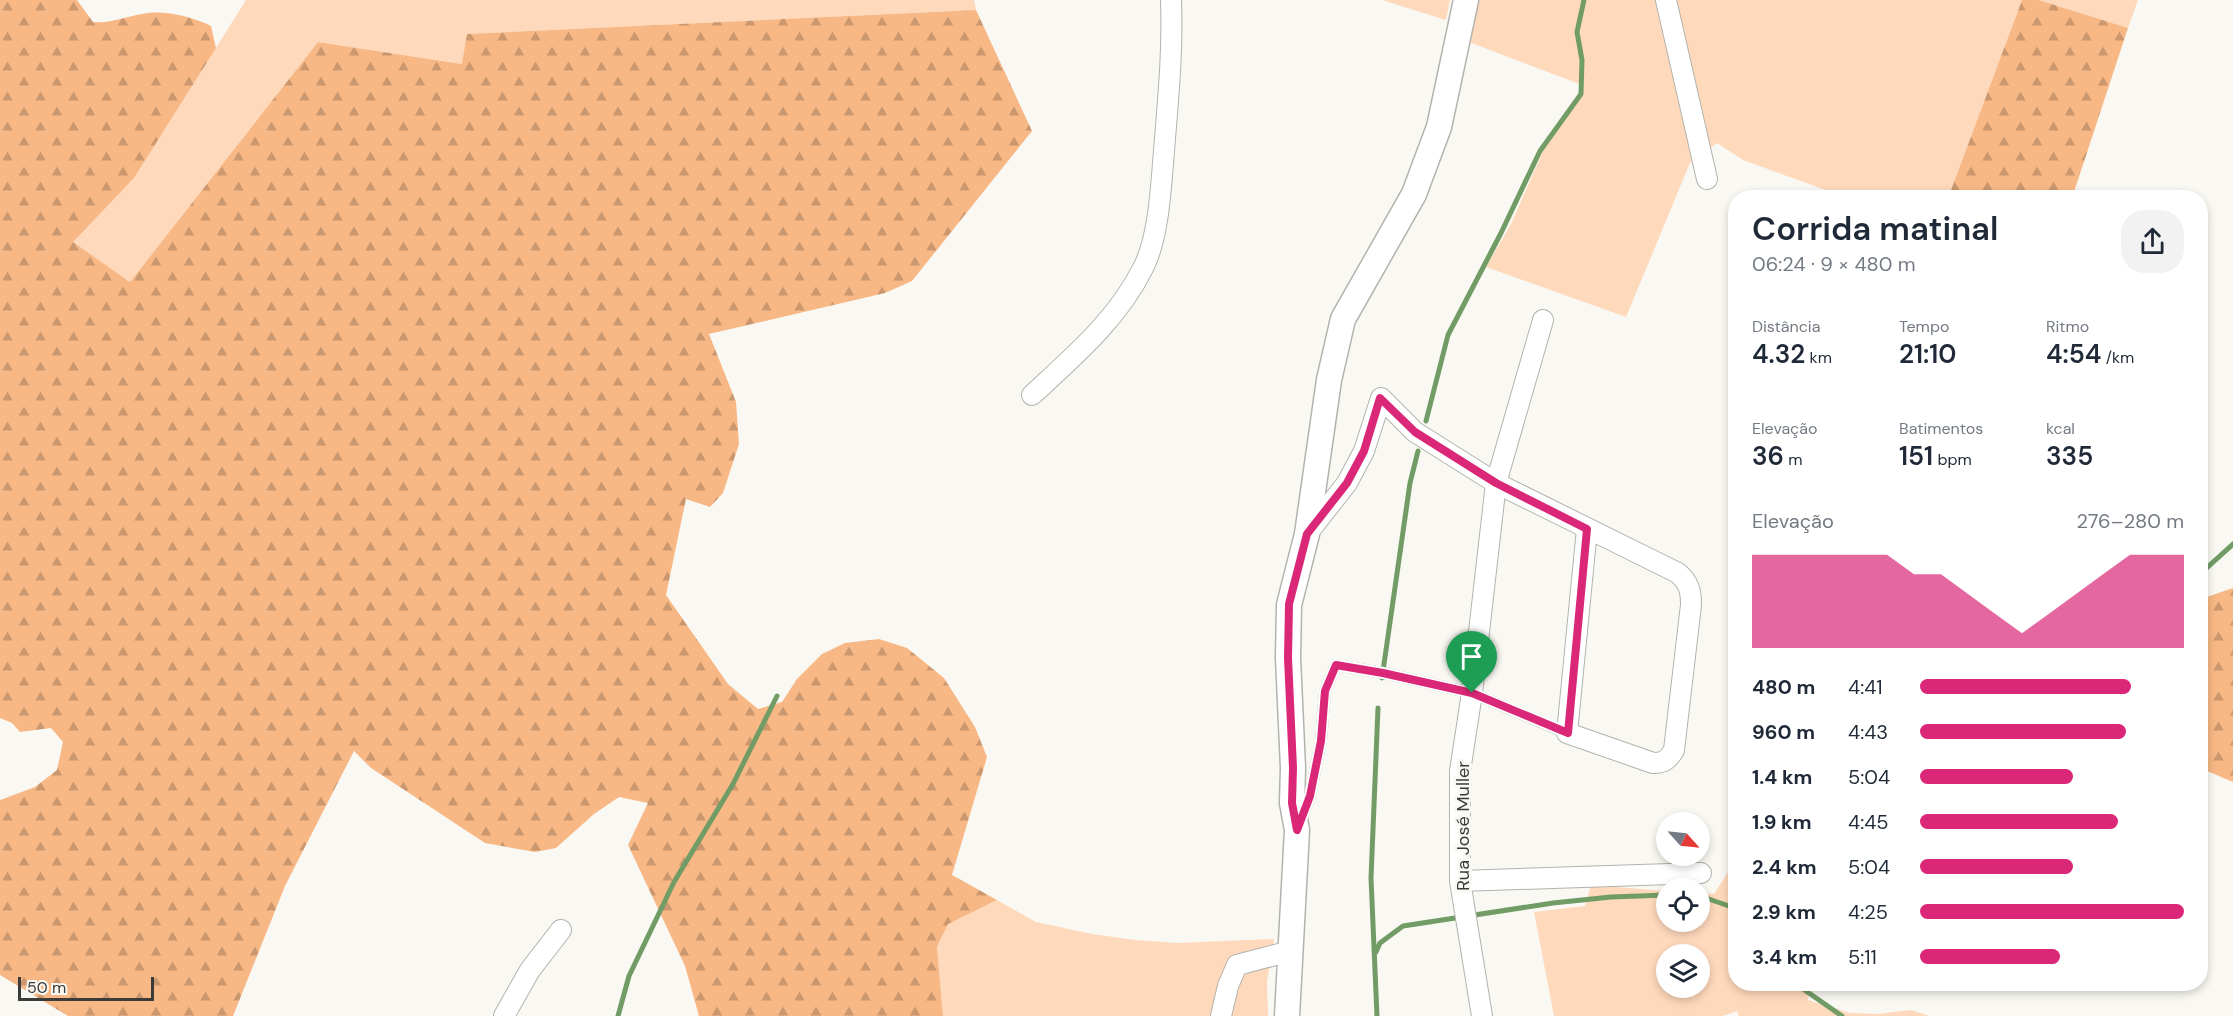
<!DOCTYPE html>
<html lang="pt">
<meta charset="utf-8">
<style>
body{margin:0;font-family:"DM Sans",sans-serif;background:#f2f2f3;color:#1f2937;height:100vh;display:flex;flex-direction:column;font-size:22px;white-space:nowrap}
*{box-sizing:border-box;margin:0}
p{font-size:20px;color:#747a83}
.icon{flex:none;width:33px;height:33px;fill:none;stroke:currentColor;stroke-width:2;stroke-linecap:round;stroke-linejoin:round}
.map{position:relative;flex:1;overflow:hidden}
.side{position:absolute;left:1728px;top:190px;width:480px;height:801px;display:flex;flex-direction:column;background:#fff;border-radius:24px;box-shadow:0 3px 9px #0003}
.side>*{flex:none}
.needle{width:39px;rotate:117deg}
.tools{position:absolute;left:1656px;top:812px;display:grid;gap:12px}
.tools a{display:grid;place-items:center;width:54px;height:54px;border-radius:50%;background:#fff;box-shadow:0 3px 9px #0003;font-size:30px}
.scale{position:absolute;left:18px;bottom:15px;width:136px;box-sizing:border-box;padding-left:6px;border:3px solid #3b3b39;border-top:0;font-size:16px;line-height:21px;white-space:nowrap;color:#3b3b39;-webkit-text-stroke:4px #f9f8f2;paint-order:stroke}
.pin{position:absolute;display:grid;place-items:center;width:51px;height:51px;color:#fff;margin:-62px -26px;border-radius:50% 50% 50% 0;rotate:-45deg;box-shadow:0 0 6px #0007}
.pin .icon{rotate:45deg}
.round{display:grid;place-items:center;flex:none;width:63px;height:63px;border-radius:24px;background:#f2f2f3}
.headline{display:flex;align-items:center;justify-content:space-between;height:102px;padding:0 24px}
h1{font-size:33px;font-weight:600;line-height:45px}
.stats{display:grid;grid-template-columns:repeat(3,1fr);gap:9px;height:102px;padding:6px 24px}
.stats div{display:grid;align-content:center}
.stats b{font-size:26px;font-weight:600}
.stats small{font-size:16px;font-weight:400}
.stats p{font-size:16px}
.chart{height:168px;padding:12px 24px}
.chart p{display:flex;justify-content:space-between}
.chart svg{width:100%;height:108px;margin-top:6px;fill:#db2777;opacity:.7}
ul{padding:0 24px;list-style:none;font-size:20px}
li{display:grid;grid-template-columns:96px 72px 1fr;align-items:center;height:45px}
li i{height:15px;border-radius:8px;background:#db2777}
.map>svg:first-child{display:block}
</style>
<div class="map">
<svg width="2233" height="1016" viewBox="0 0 2233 1016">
<defs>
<pattern id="forest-firs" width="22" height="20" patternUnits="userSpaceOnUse" patternTransform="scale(1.5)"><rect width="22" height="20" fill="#f8b885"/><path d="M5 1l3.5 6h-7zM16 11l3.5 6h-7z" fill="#ca976e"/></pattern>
</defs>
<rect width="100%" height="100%" fill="#f9f8f2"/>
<path fill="#ffd9bc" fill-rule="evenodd" d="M246,0H974L976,10L468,34L463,64L318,42L130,282L72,242L134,178Z
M1382,0H1450L1446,20Z
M1477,0H2022L1948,198H1848L1743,160L1717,143L1690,163L1626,317L1486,267L1511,224L1547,142L1576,105L1582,85L1469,42Z
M2039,0H2138L2128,28Z
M1735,861L1736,984H1810L1808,1000L1850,1013L1877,1014L1911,1010L1930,1016H1739L1737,1011L1723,1016H1554L1534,912L1585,906L1591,885L1666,891V921H1700V893L1714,894ZM1666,954H1700V987H1666Z
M997,900L1036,922L1092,934L1135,940L1177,943L1274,939L1267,982L1268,1016H943L937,947L948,923Z"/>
<path fill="url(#forest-firs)" d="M0,0H77L93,22C112,24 129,15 148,13C169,11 192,17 211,26L216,48L134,178L73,242L130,282L318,42L462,64L467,34L976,10L1032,131L912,281L885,293L709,334L736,402L739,444L723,493L710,507L686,499L666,595L728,684L758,709L782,702L797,679L822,654L845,643L879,639L907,648L944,678L975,727L987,757L952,875L997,900L948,924L937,947L943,1016H699L685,966L628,845L648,803L619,797L594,814L556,848L535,852L485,843L371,768L354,751L285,886L233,1016H68L0,975V800L35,787L57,770L63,742L51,728L20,732L12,723L0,718Z
M2022,0H2039L2128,28L2072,198H1948Z
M2233,588V782L2200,768L2201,599Z"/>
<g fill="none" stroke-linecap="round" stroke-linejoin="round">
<path stroke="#729c65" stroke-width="5" d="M1426,421L1448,335L1501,233L1540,151L1581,94L1582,60L1577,32L1584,0
M2200,574L2233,544
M1382,678L1410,483L1418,451
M1700,896L1729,906L1736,915
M1376,952L1380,943L1403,926L1553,903L1611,897L1666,895
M1796,984L1842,1016
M618,1016L629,976L674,882L733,784L777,696
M1377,1016L1371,878L1378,708"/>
<defs>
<path id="service" d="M1302,817L1310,796L1321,741L1325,691L1336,665L1383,673L1472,693L1567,733"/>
<path id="minor" d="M1666,0L1707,179
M1032,395C1073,357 1118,319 1143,268C1159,238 1161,185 1164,151C1168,100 1173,51 1171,0
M1307,534L1347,483L1364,451L1381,398L1415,432L1496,483L1678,573C1689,583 1691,590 1691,605L1674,750C1668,760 1664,763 1653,763L1567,733L1587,529
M1460,881L1701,873
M504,1016L530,970L561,930
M1221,1016L1228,986L1237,965L1290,951
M1482,1016L1460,881V771L1472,693L1496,483L1543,320"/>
<path id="tertiary" d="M1287,1016L1297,830L1292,803L1293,768L1288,658L1289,605L1307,534L1329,380L1343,319L1414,194L1439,127L1466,0"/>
</defs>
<use href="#service" stroke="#b3b3ad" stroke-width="12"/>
<use href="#minor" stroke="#b3b3ad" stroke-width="22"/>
<use href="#tertiary" stroke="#b3b3ad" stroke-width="27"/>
<use href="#service" stroke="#fff" stroke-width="9"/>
<use href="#minor" stroke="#fff" stroke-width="20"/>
<use href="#tertiary" stroke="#fff" stroke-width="24"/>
</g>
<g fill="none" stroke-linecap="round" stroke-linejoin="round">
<defs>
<path id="route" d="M1380,398L1415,432L1496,483L1587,529L1568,733L1472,693L1383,673L1336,665L1325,691L1321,741L1310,796L1297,830L1292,803L1293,768L1288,658L1289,604L1307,534L1347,483L1364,451Z"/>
</defs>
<use href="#route" stroke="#fff" stroke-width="12"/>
<use href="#route" stroke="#db2777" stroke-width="8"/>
</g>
<g text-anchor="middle" stroke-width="6" stroke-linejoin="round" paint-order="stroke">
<g font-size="18" fill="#3b3b39" stroke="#f9f8f2">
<text transform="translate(1463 826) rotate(-90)" y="6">Rua José Muller</text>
</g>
</g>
</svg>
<div class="tools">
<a><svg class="needle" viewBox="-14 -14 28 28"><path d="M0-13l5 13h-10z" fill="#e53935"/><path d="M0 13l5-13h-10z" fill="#747a83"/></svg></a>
<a><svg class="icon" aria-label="locate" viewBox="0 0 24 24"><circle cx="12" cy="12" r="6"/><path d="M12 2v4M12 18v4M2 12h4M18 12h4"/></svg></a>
<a><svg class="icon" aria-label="layers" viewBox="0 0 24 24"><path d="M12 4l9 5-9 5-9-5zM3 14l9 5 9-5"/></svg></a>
</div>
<div class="scale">50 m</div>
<div class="pin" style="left:1472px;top:693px;background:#1e9e55"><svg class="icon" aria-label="arrive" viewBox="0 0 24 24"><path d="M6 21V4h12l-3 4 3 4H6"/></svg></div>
<section class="side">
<div class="headline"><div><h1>Corrida matinal</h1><p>06:24 · 9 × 480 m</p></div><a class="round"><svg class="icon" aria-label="share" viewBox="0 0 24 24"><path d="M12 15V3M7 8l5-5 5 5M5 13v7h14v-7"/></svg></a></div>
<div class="stats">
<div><p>Distância</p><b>4.32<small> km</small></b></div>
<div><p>Tempo</p><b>21:10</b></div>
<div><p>Ritmo</p><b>4:54<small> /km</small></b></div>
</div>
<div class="stats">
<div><p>Elevação</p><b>36<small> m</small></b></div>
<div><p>Batimentos</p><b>151<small> bpm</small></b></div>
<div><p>kcal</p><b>335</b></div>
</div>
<div class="chart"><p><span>Elevação</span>276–280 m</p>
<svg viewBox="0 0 160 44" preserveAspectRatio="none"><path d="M0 44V6L10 6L20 6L30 6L40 6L50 6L60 14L70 14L80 22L90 30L100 38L110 30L120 22L130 14L140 6L150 6L160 6V44z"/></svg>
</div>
<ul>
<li><b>480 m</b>4:41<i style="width:80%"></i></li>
<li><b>960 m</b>4:43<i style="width:78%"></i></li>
<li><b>1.4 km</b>5:04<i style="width:58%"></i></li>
<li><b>1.9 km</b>4:45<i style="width:75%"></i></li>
<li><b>2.4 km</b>5:04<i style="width:58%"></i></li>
<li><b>2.9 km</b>4:25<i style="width:100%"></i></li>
<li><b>3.4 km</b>5:11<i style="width:53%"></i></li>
</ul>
</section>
</div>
